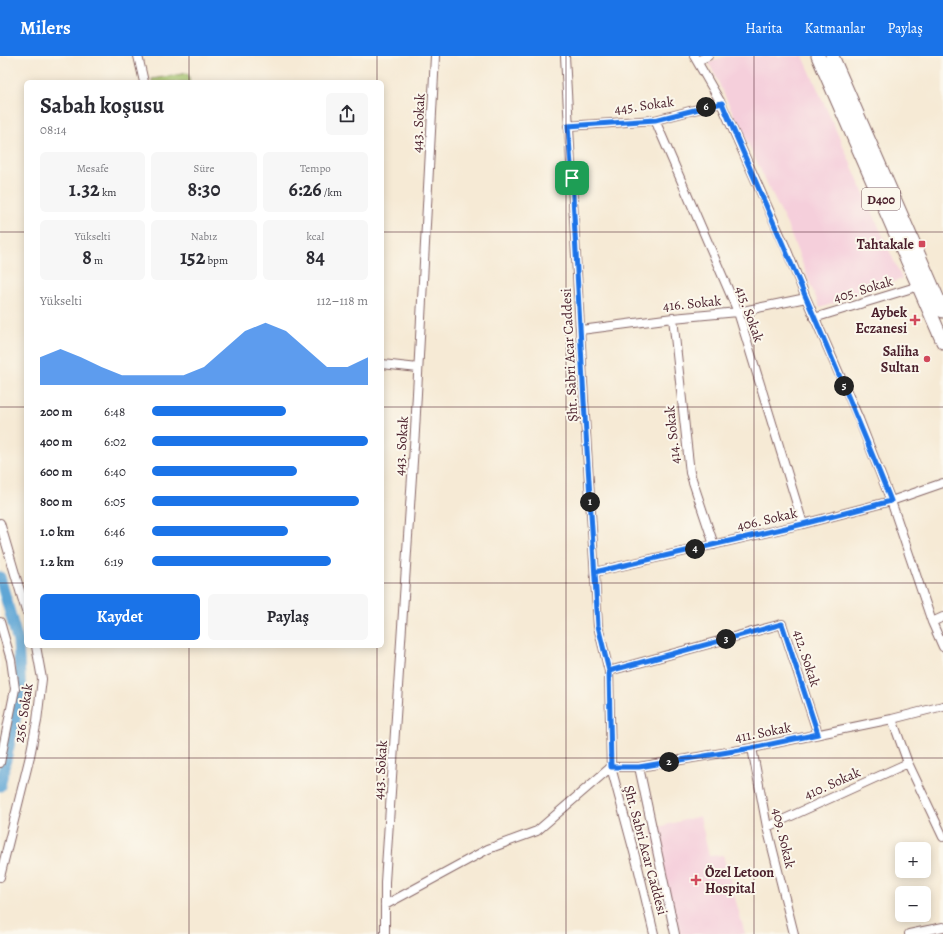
<!DOCTYPE html>
<html lang="tr">
<meta charset="utf-8">
<style>
body{margin:0;font-family:Alegreya,serif;background:#f7f7f7;color:#2b2b33;height:100vh;display:flex;flex-direction:column;font-size:15px;white-space:nowrap}
*{box-sizing:border-box;margin:0}
p{font-size:13px;color:#7c7c81}
.icon{flex:none;width:22px;height:22px;fill:none;stroke:currentColor;stroke-width:2;stroke-linecap:round;stroke-linejoin:round}
.map{position:relative;flex:1;overflow:hidden}
.details{position:absolute;left:24px;top:24px;width:360px;height:568px;display:flex;flex-direction:column;background:#fff;border-radius:6px;box-shadow:0 2px 10px #0003}
.details>*{flex:none}
.tools{position:absolute;left:895px;top:786px;display:grid;gap:8px}
.tools a{display:grid;place-items:center;width:36px;height:36px;border-radius:6px;background:#fff;box-shadow:0 2px 10px #0003;font-size:20px}
.pin{position:absolute;display:grid;place-items:center;width:34px;height:34px;color:#fff;margin:-17px;border-radius:8px;box-shadow:0 2px 6px #0006}
.km{position:absolute;width:20px;height:20px;margin:-10px;border-radius:50%;background:#222;color:#fff;font-size:11px;line-height:20px;text-align:center}
.round{display:grid;place-items:center;flex:none;width:42px;height:42px;border-radius:6px;background:#f7f7f7}
.headline{display:flex;align-items:center;justify-content:space-between;height:68px;padding:0 16px}
h1{font-size:22px;font-weight:700;line-height:30px}
.metrics{display:grid;grid-template-columns:repeat(3,1fr);gap:6px;height:68px;padding:4px 16px}
.metrics div{display:grid;align-content:center;border-radius:6px;background:#f7f7f7;text-align:center}
.metrics b{font-size:20px;font-weight:700}
.metrics small{font-size:11px;font-weight:400}
.metrics p{font-size:11px}
.chart{height:112px;padding:8px 16px}
.chart p{display:flex;justify-content:space-between}
.chart svg{width:100%;height:72px;margin-top:4px;fill:#1a73e8;opacity:.7}
.button{display:flex;gap:8px;margin-top:auto;padding:8px 16px}
.button a{flex:1;height:46px;border-radius:6px;background:#1a73e8;color:#fff;font-size:16px;font-weight:700;line-height:46px;text-align:center}
.button a+a{background:#f7f7f7;color:#2b2b33}
ul{padding:0 16px;list-style:none;font-size:13px}
li{display:grid;grid-template-columns:64px 48px 1fr;align-items:center;height:30px}
li i{height:10px;border-radius:5px;background:#1a73e8}
header{display:flex;align-items:center;gap:24px;box-sizing:border-box;height:56px;padding:0 20px;background:#1a73e8;color:#fff}
header strong{font-size:19px}
nav{display:flex;gap:22px;margin-inline-start:auto;font-size:14px}
.map>svg:first-child{display:block}
</style>
<header>
<strong>Milers</strong>
<nav><a>Harita</a><a>Katmanlar</a><a>Paylaş</a></nav>
</header>
<div class="map">
<svg width="943" height="878" viewBox="0 0 943 878">
<rect width="100%" height="100%" fill="#fbf7ec"/>
<filter id="ink" filterUnits="userSpaceOnUse"><feTurbulence type="fractalNoise" baseFrequency=".025" numOctaves="2"/><feDisplacementMap in="SourceGraphic" scale="8" xChannelSelector="R" yChannelSelector="G"/><feConvolveMatrix kernelMatrix="1 2 1 2 8 2 1 2 1" color-interpolation-filters="sRGB"/></filter>
<filter id="wash" filterUnits="userSpaceOnUse"><feTurbulence type="fractalNoise" baseFrequency=".012" numOctaves="4" result="noise"/><feDisplacementMap in="SourceGraphic" scale="16" xChannelSelector="R" yChannelSelector="G"/><feGaussianBlur stdDeviation="0.9" result="paint"/><feColorMatrix in="noise" values="0 0 0 0 0 0 0 0 0 0 0 0 0 0 0 0 0 1.4 0 .05"/><feComposite in="paint" operator="in"/></filter>
<g filter="url(#wash)">
<rect width="100%" height="100%" fill="#f6ead5"/>
<path fill="#f5cfdb" d="M725,0H803L902,223L820,252L787,169L709,7Z
M700,760L709,800L723,799L745,878H675L651,773Z"/>
<path fill="#a7c76f" stroke="#78734d" d="M188,17L190,26H152V23Z"/>
<g fill="none" stroke-linecap="round" stroke-linejoin="round">
<path stroke="#5ea6d5" stroke-width="11" d="M0,521L18,586L21,637L0,730"/>
</g>
</g>
<g filter="url(#ink)">
<g fill="none" stroke-linecap="round" stroke-linejoin="round">
<defs>
<path id="street" d="M138,0L144,26
M565,0L584,345L598,570L609,615L611,711L638,811L654,878
M694,0L721,47L786,192L806,242L859,363L891,445L932,566L943,591
M697,5L708,0
M655,64L738,256L803,468
M568,70L655,64L721,47
M673,262L690,417L714,489
M814,262L919,230
M581,274L673,262L738,256L806,242
M382,308L418,312
M0,467L26,555
M595,516L803,468L891,445L943,427
M0,566L11,604L15,633L0,707
M932,566L943,561
M609,615L782,568L818,678
M892,663L908,707L943,781
M752,692L767,771L794,878
M639,711L675,878
M767,771L908,707
M0,821L30,700L37,665L42,623L36,590
M385,849L488,793L537,775L611,711H639L752,692L892,663L943,650
M385,878V826L415,375L435,0
M909,878L943,871"/>
<path id="primary" d="M818,0L943,286
M832,0L943,255"/>
</defs>
<use href="#street" stroke="#866666" stroke-width="10"/>
<use href="#primary" stroke="#866666" stroke-width="15"/>
<use href="#street" stroke="#fff" stroke-width="8"/>
<use href="#primary" stroke="#fff" stroke-width="13"/>
</g>
</g>
<g fill="none" stroke-linecap="round" stroke-linejoin="round" filter="url(#ink)">
<defs>
<path id="route" d="M572,122L584,345L598,570L609,615L611,711H639L752,692L818,678L782,568L609,615L598,570L595,516L803,468L891,445C838,311 778,179 722,47L655,64L568,70L572,122"/>
</defs>
<use href="#route" stroke="#fff" stroke-width="8"/>
<use href="#route" stroke="#1a73e8" stroke-width="5"/>
</g>
<path fill="none" stroke="#4a1f2b" stroke-width="1" stroke-opacity="0.55" d="M189,0V26M377,0V26M566,0V878M754,0V878M0,176H26M382,176H943M0,351H26M382,351H943M0,527H26M382,527H943M189,590V878M377,590V878M0,702H943"/>
<g fill="#d1495b" stroke="#fbf7ec" stroke-width="1.5">
<rect x="918" y="184" width="8" height="8" rx="2"/>
<path d="M913 258h4v4h4v4h-4v4h-4v-4h-4v-4h4z"/>
<circle cx="927" cy="303" r="4"/>
<path d="M694 818h4v4h4v4h-4v4h-4v-4h-4v-4h4z"/>
</g>
<g text-anchor="middle" stroke-width="4" stroke-linejoin="round" paint-order="stroke">
<rect fill="#fbf7ec" stroke="#7f6065" stroke-width="1" x="862" y="132" width="38" height="22" rx="3"/>
<g font-size="13" font-weight="bold" fill="#4a1f2b">
<text x="881" y="148">D400</text>
</g>
<g font-size="14" fill="#4a1f2b" stroke="#fbf7ec">
<text transform="translate(644 49) rotate(-8)" y="5">445. Sokak</text>
<text transform="translate(418 67) rotate(-87)" y="5">443. Sokak</text>
<text transform="translate(863 233) rotate(-17)" y="5">405. Sokak</text>
<text transform="translate(692 247) rotate(-6)" y="5">416. Sokak</text>
<text transform="translate(750 258) rotate(70)" y="5">415. Sokak</text>
<text transform="translate(569 299) rotate(-93)" y="5">Şht. Sabri Acar Caddesi</text>
<text transform="translate(672 379) rotate(-96)" y="5">414. Sokak</text>
<text transform="translate(401 390) rotate(-86)" y="5">443. Sokak</text>
<text transform="translate(767 463) rotate(-13)" y="5">406. Sokak</text>
<text transform="translate(807 602) rotate(72)" y="5">412. Sokak</text>
<text transform="translate(23 657) rotate(-81)" y="5">256. Sokak</text>
<text transform="translate(763 676) rotate(-11)" y="5">411. Sokak</text>
<text transform="translate(380 714) rotate(-86)" y="5">443. Sokak</text>
<text transform="translate(832 727) rotate(-24)" y="5">410. Sokak</text>
<text transform="translate(784 782) rotate(77)" y="5">409. Sokak</text>
<text transform="translate(646 794) rotate(75)" y="5">Şht. Sabri Acar Caddesi</text>
</g>
<g font-size="14" font-weight="bold" fill="#4a1f2b" stroke="#fbf7ec" text-anchor="end">
<text x="914" y="193">Tahtakale</text>
<text x="907" y="261">Aybek<tspan x="907" dy="16">Eczanesi</tspan></text>
<text x="919" y="300">Saliha<tspan x="919" dy="16">Sultan</tspan></text>
<text x="705" y="821" text-anchor="start">Özel Letoon<tspan x="705" dy="16">Hospital</tspan></text>
</g>
</g>
</svg>
<div class="tools">
<a>+</a>
<a>−</a>
</div>
<div class="pin" style="left:572px;top:122px;background:#1e9e55"><svg class="icon" aria-label="arrive" viewBox="0 0 24 24"><path d="M6 21V4h12l-3 4 3 4H6"/></svg></div>
<b class="km" style="left:590px;top:446px">1</b>
<b class="km" style="left:669px;top:706px">2</b>
<b class="km" style="left:726px;top:583px">3</b>
<b class="km" style="left:695px;top:493px">4</b>
<b class="km" style="left:844px;top:330px">5</b>
<b class="km" style="left:706px;top:51px">6</b>
<section class="details">
<div class="headline"><div><h1>Sabah koşusu</h1><p>08:14</p></div><a class="round"><svg class="icon" aria-label="share" viewBox="0 0 24 24"><path d="M12 15V3M7 8l5-5 5 5M5 13v7h14v-7"/></svg></a></div>
<div class="metrics">
<div><p>Mesafe</p><b>1.32<small> km</small></b></div>
<div><p>Süre</p><b>8:30</b></div>
<div><p>Tempo</p><b>6:26<small> /km</small></b></div>
</div>
<div class="metrics">
<div><p>Yükselti</p><b>8<small> m</small></b></div>
<div><p>Nabız</p><b>152<small> bpm</small></b></div>
<div><p>kcal</p><b>84</b></div>
</div>
<div class="chart"><p><span>Yükselti</span>112–118 m</p>
<svg viewBox="0 0 160 44" preserveAspectRatio="none"><path d="M0 44V27L10 22L20 27L30 33L40 38L50 38L60 38L70 38L80 33L90 22L100 11L110 6L120 11L130 22L140 33L150 33L160 27V44z"/></svg>
</div>
<ul>
<li><b>200 m</b>6:48<i style="width:62%"></i></li>
<li><b>400 m</b>6:02<i style="width:100%"></i></li>
<li><b>600 m</b>6:40<i style="width:67%"></i></li>
<li><b>800 m</b>6:05<i style="width:96%"></i></li>
<li><b>1.0 km</b>6:46<i style="width:63%"></i></li>
<li><b>1.2 km</b>6:19<i style="width:83%"></i></li>
</ul>
<div class="button"><a>Kaydet</a><a>Paylaş</a></div>
</section>
</div>
